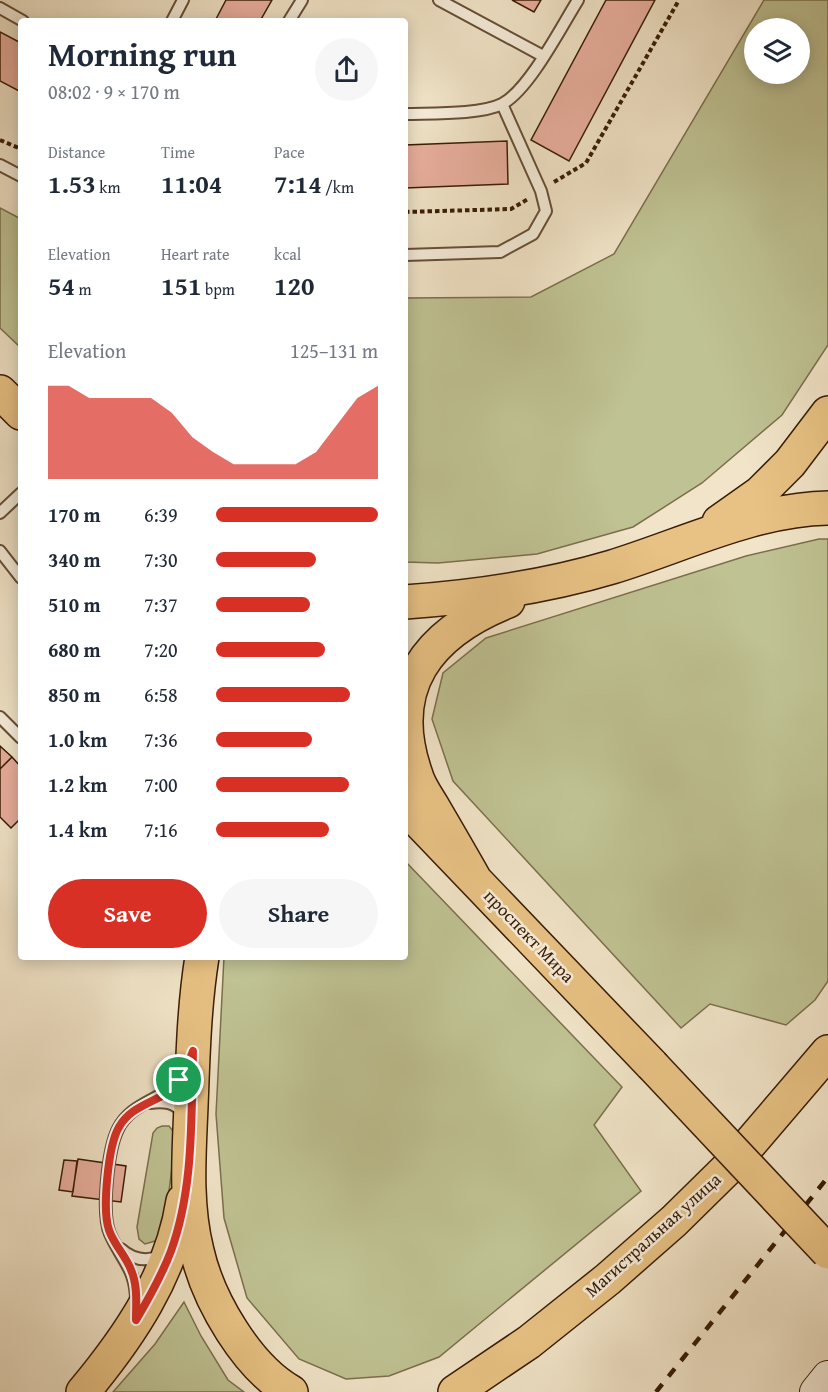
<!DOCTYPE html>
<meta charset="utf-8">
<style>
body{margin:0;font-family:"Gentium Book Plus",serif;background:#f6f6f7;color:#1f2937;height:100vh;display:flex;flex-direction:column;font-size:22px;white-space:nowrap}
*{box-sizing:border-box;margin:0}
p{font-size:20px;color:#747a83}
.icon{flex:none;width:33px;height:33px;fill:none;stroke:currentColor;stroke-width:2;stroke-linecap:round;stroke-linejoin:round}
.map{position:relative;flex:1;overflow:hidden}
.sheet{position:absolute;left:18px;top:18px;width:390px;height:942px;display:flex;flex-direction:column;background:#fff;border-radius:6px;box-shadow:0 3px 15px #0003}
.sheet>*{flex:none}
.buttons{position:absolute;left:744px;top:18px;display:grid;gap:12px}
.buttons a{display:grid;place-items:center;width:66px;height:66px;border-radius:50%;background:#fff;box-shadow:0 3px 15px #0003;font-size:30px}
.pin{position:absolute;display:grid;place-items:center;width:51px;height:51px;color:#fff;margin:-26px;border:3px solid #fff;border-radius:50%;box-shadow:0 2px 6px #0007}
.round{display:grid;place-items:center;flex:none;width:63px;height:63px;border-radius:32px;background:#f6f6f7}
.headline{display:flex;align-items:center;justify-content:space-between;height:102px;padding:0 30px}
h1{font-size:33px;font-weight:600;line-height:45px}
.metrics{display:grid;grid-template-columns:repeat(3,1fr);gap:9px;height:102px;padding:6px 30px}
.metrics div{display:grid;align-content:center}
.metrics b{font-size:26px;font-weight:600}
.metrics small{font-size:16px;font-weight:400}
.metrics p{font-size:16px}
.chart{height:168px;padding:12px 30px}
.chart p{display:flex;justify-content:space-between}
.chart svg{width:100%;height:108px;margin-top:6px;fill:#d93025;opacity:.7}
.cta{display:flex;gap:12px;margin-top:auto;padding:12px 30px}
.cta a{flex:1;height:69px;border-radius:36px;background:#d93025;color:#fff;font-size:24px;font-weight:600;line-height:69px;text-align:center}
.cta a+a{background:#f6f6f7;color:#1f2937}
ul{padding:0 30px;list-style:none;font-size:20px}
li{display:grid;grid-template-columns:96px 72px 1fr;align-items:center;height:45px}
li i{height:15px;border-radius:8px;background:#d93025}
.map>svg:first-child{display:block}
</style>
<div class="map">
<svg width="828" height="1392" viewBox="0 0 828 1392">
<rect width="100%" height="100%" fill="#f1e4c8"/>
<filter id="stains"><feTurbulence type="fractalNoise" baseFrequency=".00333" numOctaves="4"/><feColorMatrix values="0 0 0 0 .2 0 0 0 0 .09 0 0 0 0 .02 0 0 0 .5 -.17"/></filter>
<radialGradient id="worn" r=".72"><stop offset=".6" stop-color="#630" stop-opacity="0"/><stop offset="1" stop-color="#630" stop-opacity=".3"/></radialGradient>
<path fill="#bfc293" stroke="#7c6f4c" stroke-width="1.5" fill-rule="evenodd" d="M764,0H828V345L782,415L702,483L633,527L537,554L438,563L405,562V298L531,297L614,254ZM754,28H800V74H754Z
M0,208L21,219V348L0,328Z
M819,539H828V981L815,1000L786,1025L710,1004L681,1028L453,781L432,719L443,673L486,638L746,556Z
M405,861L622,1087L594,1125L641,1191L439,1357L389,1376L346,1379L299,1359L247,1298L224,1218L216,1114L224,957H405Z
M162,1126H169L176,1135L169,1191L159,1235L155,1241L145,1244L139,1239L137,1227L153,1133L157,1128Z
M184,1302L201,1336L228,1380L244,1392H113L155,1344Z"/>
<path fill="#e8ae9d" stroke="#381c05" stroke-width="1.5" d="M226,0H272L260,21H215Z
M512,0H541L534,12Z
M606,0H655L569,161L531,140Z
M0,32L21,43V92L0,81Z
M507,141L508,184L405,188V145Z
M0,746L12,757L0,769Z
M12,757L21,767V818L11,828L0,817V769Z
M78,1159L126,1166L121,1202L72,1196Z
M64,1160L77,1161L73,1192L59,1190Z"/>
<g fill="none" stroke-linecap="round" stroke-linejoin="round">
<defs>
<path id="service" d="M439,0L543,56
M0,8L23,21
M172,21L183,0
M289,21L302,0
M405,114C430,113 480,115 502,104C529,90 561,27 578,0
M0,165L21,176
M405,255L500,252L533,234L546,211L541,191L502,104
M0,513L21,493
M0,551L21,578
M0,717L21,738
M150,1103C164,1101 175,1102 184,1114
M121,1249C133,1260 146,1262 161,1256
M136,1301C136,1269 122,1261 110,1234C101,1213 108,1149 118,1129C132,1100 167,1101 184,1073"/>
<path id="secondary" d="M816,1392L828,1377"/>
<path id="primary" d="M0,392L21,413
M719,522L760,493L790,463L828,413
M405,602C475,597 545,587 612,567C681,546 755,509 828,508
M405,807L652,1065
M474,878C461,855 447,831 433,807C427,797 419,786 416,775C385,687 428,633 508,601
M202,957C194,1007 193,1056 191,1106C189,1154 185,1204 197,1251C208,1300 247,1367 291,1392
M83,1392C129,1337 172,1274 183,1201
M455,1392L529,1342L608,1279L674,1221L734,1162L828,1052"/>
</defs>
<use href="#service" stroke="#664e36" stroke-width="14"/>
<use href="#secondary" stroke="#381c05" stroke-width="34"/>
<use href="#primary" stroke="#381c05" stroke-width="36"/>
<path stroke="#381c05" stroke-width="4" stroke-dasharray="4.5 3" stroke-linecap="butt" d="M0,140L21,149
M554,182L586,163L679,0
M405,212L511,209L528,199"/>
<use href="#service" stroke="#f6eddb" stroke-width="10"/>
<use href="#secondary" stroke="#f6eddb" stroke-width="32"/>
<use href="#primary" stroke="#e8c284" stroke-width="33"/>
<path stroke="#381c05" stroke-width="4.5" stroke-dasharray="10 10" stroke-linecap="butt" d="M656,1392L828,1177"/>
<defs>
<path id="primary-bridge" d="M652,1065L828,1252"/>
</defs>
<use href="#primary-bridge" stroke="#381c05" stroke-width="36" stroke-linecap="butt"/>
<use href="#primary-bridge" stroke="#e8c284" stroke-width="33"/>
</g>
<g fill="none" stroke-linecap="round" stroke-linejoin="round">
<defs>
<path id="route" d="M193,1051C191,1117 194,1188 171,1251C162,1275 149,1298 136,1320C136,1304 138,1286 131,1270C126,1256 114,1245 109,1230C102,1210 108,1146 119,1127C130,1108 149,1104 167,1093C181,1083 187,1066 193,1051Z"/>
</defs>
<use href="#route" stroke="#fff" stroke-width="12"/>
<use href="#route" stroke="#d93025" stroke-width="8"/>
</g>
<g text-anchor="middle" stroke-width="5" stroke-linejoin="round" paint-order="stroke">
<g font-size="18" fill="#381c05" stroke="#f6eddb">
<text transform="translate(529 936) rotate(46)" y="6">проспект Мира</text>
<text transform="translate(653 1235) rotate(-42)" y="6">Магистральная улица</text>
</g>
</g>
<rect width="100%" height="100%" filter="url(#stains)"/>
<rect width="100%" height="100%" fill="url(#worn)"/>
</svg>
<div class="buttons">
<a><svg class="icon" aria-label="layers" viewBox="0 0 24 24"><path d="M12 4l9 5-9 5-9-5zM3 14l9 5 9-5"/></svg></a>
</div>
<div class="pin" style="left:179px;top:1080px;background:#1e9e55"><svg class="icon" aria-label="arrive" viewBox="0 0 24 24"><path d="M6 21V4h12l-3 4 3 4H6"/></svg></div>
<section class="sheet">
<div class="headline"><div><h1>Morning run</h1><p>08:02 · 9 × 170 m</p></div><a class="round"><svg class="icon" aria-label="share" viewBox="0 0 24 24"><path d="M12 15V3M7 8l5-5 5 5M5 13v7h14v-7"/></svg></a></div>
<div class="metrics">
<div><p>Distance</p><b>1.53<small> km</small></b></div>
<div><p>Time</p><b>11:04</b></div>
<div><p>Pace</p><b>7:14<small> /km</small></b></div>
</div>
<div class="metrics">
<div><p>Elevation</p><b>54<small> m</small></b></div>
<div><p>Heart rate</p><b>151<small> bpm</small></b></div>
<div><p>kcal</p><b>120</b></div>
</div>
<div class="chart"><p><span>Elevation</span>125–131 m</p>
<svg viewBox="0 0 160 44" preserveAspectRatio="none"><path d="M0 44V6L10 6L20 11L30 11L40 11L50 11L60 17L70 27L80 33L90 38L100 38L110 38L120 38L130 33L140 22L150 11L160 6V44z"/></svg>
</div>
<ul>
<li><b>170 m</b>6:39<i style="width:100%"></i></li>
<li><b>340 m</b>7:30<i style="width:62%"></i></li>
<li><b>510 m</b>7:37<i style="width:58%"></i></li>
<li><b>680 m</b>7:20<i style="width:67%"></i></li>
<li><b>850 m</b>6:58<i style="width:83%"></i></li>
<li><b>1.0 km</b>7:36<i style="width:59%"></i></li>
<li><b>1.2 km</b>7:00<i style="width:82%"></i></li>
<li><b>1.4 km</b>7:16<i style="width:70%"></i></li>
</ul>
<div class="cta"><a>Save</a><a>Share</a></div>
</section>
</div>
